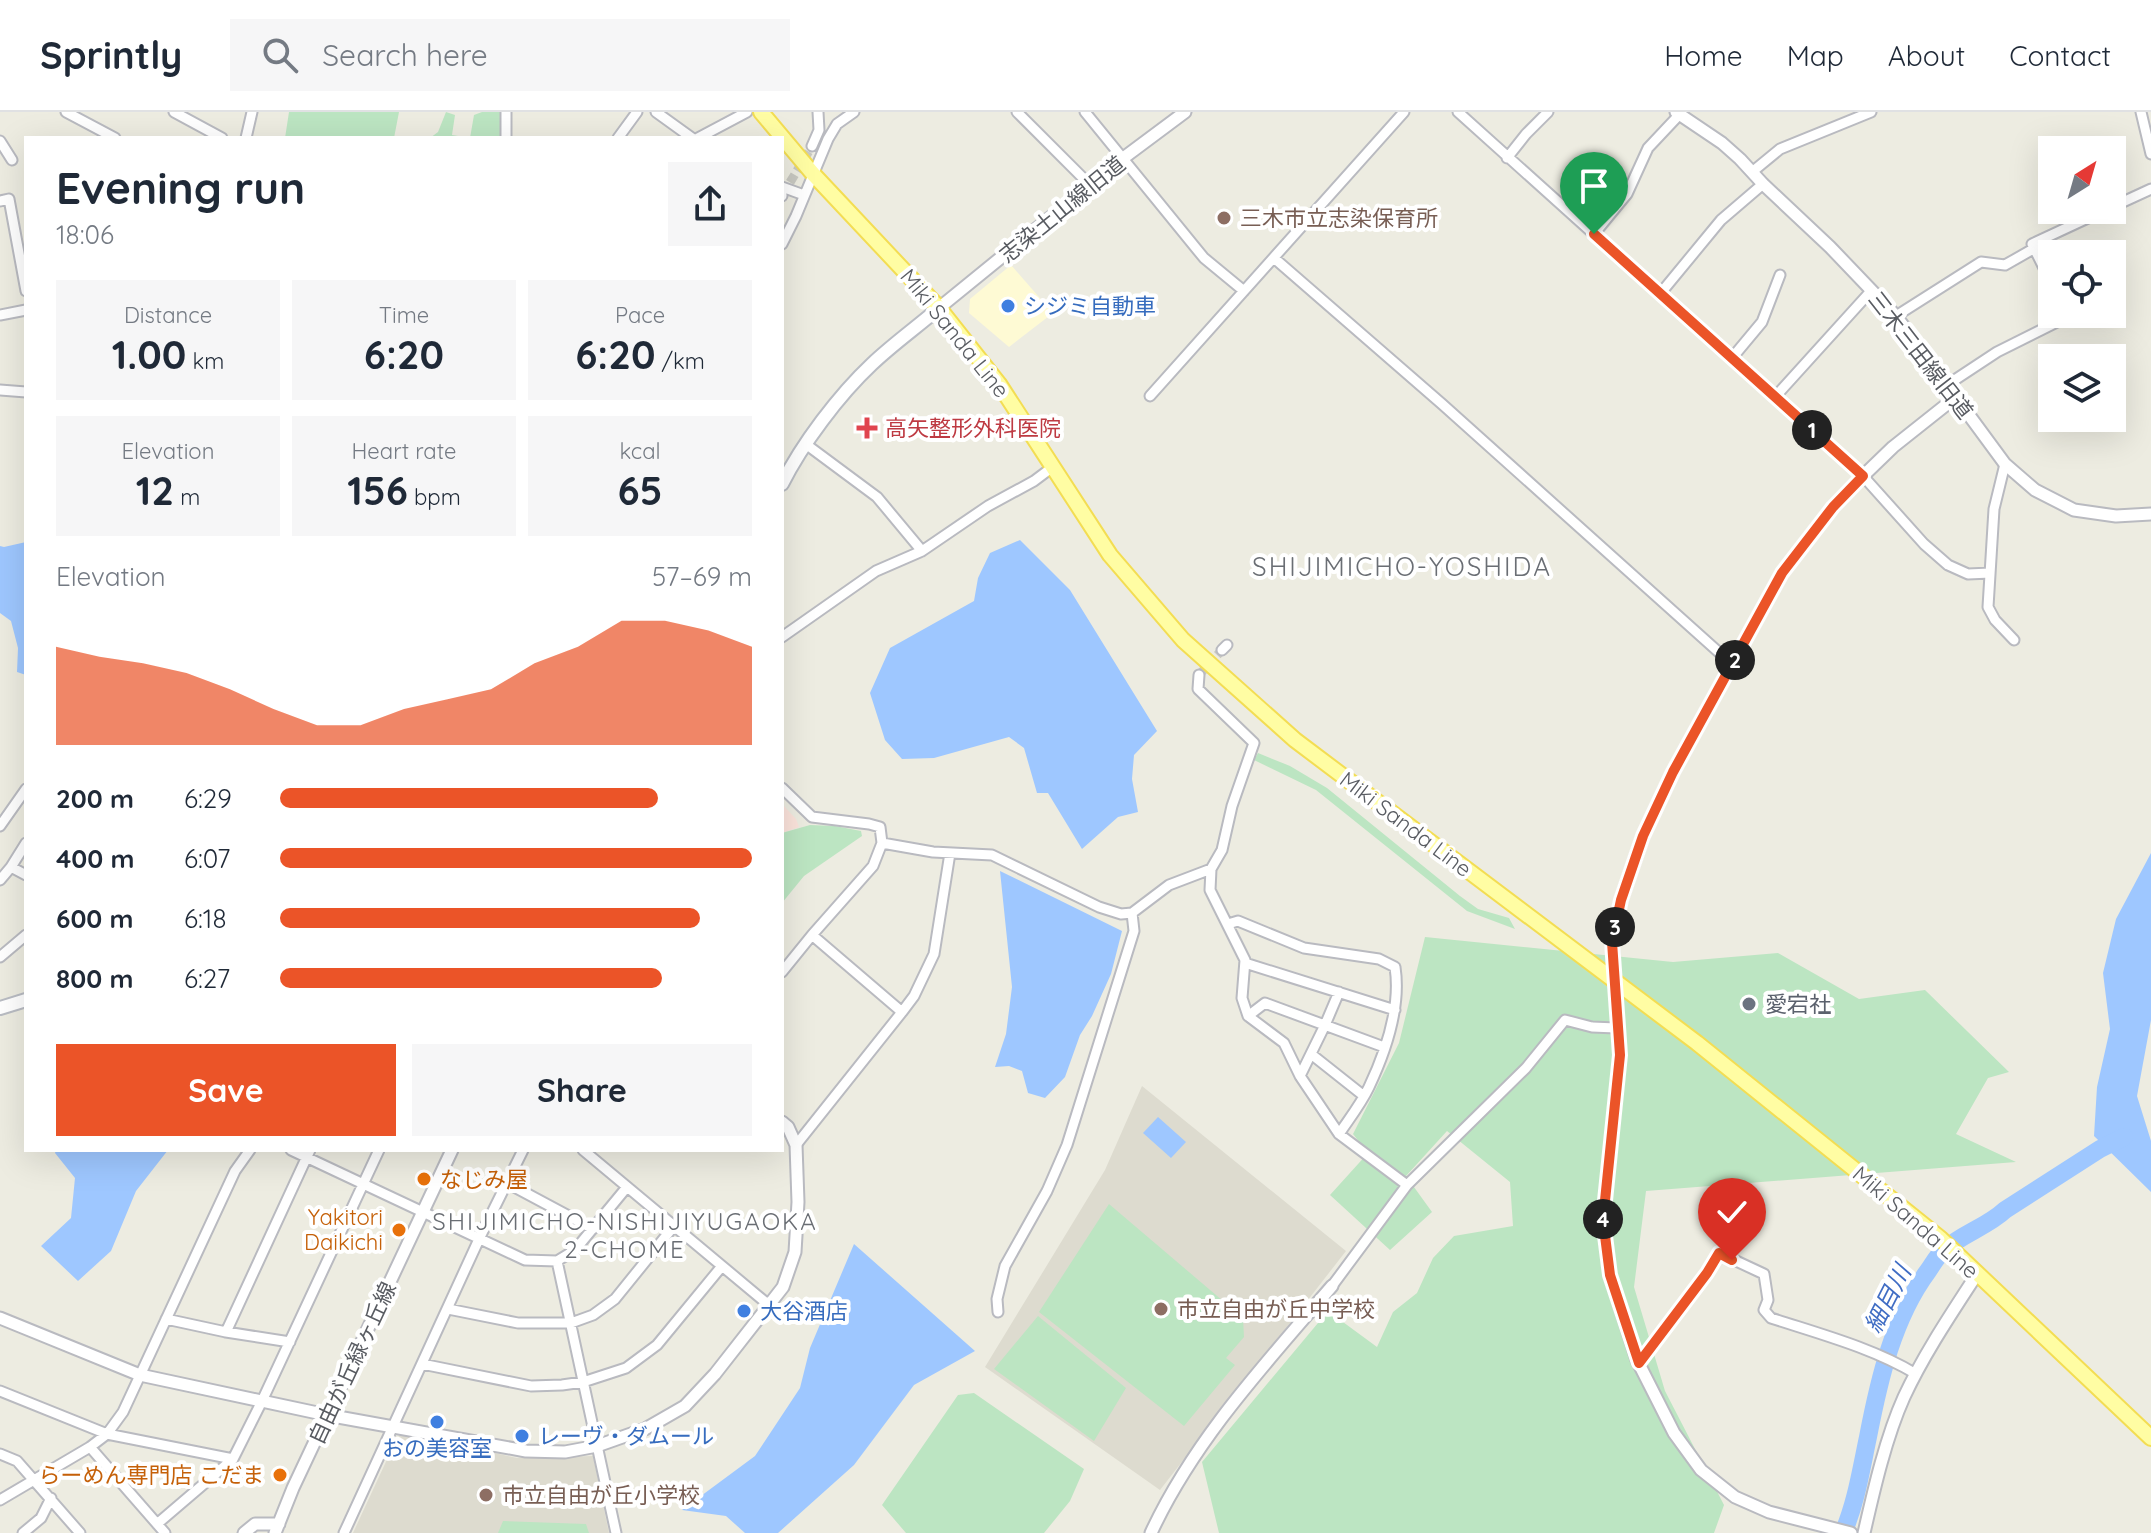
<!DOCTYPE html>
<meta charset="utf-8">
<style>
body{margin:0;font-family:Quicksand,"Noto Sans JP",sans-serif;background:#f6f6f7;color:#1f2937;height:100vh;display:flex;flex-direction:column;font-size:30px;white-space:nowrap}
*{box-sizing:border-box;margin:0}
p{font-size:26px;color:#747a83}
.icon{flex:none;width:44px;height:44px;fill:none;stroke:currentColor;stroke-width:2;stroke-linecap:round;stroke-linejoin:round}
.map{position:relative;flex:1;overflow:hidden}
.details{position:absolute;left:24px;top:24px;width:760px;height:1016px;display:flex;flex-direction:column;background:#fff;border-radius:0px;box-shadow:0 8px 32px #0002}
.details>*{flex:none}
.needle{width:52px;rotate:37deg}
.buttons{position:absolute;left:2038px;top:24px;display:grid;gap:16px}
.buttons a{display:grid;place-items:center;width:88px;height:88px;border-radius:0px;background:#fff;box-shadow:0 8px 32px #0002;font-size:40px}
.pin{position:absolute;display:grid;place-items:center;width:68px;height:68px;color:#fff;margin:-82px -34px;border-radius:50% 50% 50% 0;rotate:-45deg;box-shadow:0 0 8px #0007}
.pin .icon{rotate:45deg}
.km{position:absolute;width:40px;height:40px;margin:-20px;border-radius:50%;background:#222;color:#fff;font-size:22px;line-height:40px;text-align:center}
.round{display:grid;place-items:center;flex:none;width:84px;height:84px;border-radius:0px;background:#f6f6f7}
.summary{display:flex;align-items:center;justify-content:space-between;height:136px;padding:0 32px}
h1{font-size:44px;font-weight:700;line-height:60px}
.stats{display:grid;grid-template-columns:repeat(3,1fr);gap:12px;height:136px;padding:8px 32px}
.stats div{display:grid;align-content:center;border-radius:0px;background:#f6f6f7;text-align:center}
.stats b{font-size:40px;font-weight:700}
.stats small{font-size:22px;font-weight:400}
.stats p{font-size:22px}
.chart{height:224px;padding:16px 32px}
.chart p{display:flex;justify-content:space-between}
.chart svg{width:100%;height:144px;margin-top:8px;fill:#eb5428;opacity:.7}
.action{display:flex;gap:16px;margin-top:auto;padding:16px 32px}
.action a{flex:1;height:92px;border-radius:0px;background:#eb5428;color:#fff;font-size:32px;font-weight:700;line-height:92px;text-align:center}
.action a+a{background:#f6f6f7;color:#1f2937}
ul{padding:0 32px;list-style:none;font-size:26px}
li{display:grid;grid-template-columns:128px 96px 1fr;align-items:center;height:60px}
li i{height:20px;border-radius:10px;background:#eb5428}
header{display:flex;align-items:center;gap:48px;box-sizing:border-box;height:112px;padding:0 40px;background:#fff;border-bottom:2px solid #e0e1e3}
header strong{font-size:38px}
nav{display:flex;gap:44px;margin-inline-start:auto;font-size:28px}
.search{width:560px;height:72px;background:#f6f6f7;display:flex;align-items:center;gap:20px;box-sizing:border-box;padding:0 28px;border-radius:0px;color:#747a83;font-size:30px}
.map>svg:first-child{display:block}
</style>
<header>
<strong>Sprintly</strong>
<div class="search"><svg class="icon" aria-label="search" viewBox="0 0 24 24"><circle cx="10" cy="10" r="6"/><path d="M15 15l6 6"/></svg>Search here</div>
<nav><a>Home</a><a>Map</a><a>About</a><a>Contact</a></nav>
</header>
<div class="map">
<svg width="2151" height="1421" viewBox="0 0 2151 1421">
<rect width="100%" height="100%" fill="#edece1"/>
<path fill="#fefad4" d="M1011,153L1053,201L1009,235L969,201L970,187Z"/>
<path fill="#dddbcf" d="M1142,974L1346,1139L1160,1378L985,1255L1105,1058Z
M403,1320L517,1346L593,1344L609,1421H353L396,1328Z"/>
<path fill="#fbe3db" d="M782,692L796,707L799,715L782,721Z"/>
<path fill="#bce5c2" d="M289,0H399L394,26H285Z
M446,0L455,3L452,23L470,26L474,3L482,0H503V26H430L438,20Z
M1258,641L1290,654L1327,676L1460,784L1478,797L1509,806L1515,817L1467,799L1316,678L1254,648Z
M810,713L835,714L861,719L862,724L804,764L782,791V721Z
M1425,825L1673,850L1778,841L1859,887L1925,878L2009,960L1988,966L1956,1022L2016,1050L1646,1079L1634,1175L1665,1279L1724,1393L1714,1421H1219L1202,1350L1328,1199L1377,1235L1393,1200L1417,1181L1433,1146L1454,1124L1513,1114L1510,1070L1447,1019L1406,1064L1432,1100L1390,1138L1330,1083L1368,1041L1353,1022L1399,931Z
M1109,1092L1243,1206L1244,1225L1226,1246L1235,1253L1184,1314L1039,1200Z
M1038,1204L1126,1276L1094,1329L994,1257Z
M974,1281L1084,1357L1070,1389L1044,1421H906L882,1393L958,1283Z
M503,1409L586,1412L589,1421H498Z"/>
<path fill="#9ec7ff" d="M1020,428L1070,478L1157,619L1134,643L1132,667L1138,700L1118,705L1082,737L1048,681H1037L1024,636L1009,625L934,646L902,647L885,628L870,581L890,536L974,489L978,466L990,441Z
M26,430V563L17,560L18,536L11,509L0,501V434L4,435Z
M2151,741V908L2137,984L2151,1029V1080L2094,1024L2097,975L2110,917L2103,861L2116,807Z
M1000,759L1122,819L1111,862L1092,904L1080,923L1065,965L1045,986L1028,981L1022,959L1009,954L995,955L1006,922L1012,875Z
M1158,1005L1186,1030L1171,1046L1143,1021Z
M56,1038H168L136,1079L111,1139L78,1169L41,1134L71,1106L75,1066L55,1041Z
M854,1132L975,1239L914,1273L854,1353L778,1421H745L726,1404L682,1398L755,1344L800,1276L810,1236Z"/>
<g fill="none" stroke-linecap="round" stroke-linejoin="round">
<path stroke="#9ec7ff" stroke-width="18" d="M1843,1421C1856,1391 1861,1358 1868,1325C1879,1268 1893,1206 1928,1159C1933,1152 1937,1144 1943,1139C1961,1122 1987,1115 2005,1098L2100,1037L2124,1025"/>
<path stroke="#c8c8c1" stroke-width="9" stroke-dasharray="9 4.5" stroke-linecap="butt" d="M783,82L812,34
M1199,563L1222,538"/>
<defs>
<path id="minor" d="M66,0L115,26
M174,0L222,26
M656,0L692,26
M1017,0L1090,73
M1085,0L1204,146L1244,179
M1458,0L1863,364L1924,432L1948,453L1968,462L1990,461
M2141,0L2151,42
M246,26L252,0
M506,26V0
M618,26L637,0
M698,26L747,0
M0,29L12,48
M812,34L819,18L818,0
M1507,46L1526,22L1548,0
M1752,60L1780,37L1871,0
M782,75L804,83
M782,84V83
M0,89L9,87L26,179
M2112,95L2151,77
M1594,122L1627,82L1648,36L1680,2
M782,132L796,104L828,27L837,12L854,0
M1274,146L1442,292L1733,553
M2052,172L2032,132L2105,98
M1660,182L1721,108L1763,72
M0,203L26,198
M1896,204L1981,150L2005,153L2035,136
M1732,246L1762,210L1780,163
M1947,273L1997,240L2067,205L2066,202
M0,278L26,280
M1150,284L1404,0
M1775,285L1871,179
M807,333L877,385L922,439
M2005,352L1994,397L1988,495L1995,508L2014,528
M782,525L876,459L922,439L988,394L1034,369L1054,354
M1222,538L1227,533
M1199,563L1198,577L1254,631L1232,694L1222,738L1211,757L1210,778L1245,848L1242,886L1248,904L1284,931L1300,964L1339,1022L1407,1073
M782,676L812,705L869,712L880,715L882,731L873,754L812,823
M0,714L26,677
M882,731L933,740L992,743L1099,795L1121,802L1132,801L1169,773L1211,757
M11,755L26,763
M0,768L11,755L26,731
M1228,812L1238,809L1304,836L1379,847L1395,855C1401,894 1386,939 1369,975C1361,992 1349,1007 1339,1022
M0,845L26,823
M1245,851L1395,898
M782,860L812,823L902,900L796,1033
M902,900L914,884L934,842L950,741
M1248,904L1265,891L1384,935
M1311,942L1364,984
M1300,964L1325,913L1339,880
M291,1038L525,1148L557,1149L575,1138L627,1075
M583,1038L770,1194
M507,1071L593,1117
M557,1149L616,1421
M1332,1174L1407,1073L1526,956L1565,908L1592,915L1616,916
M448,1197L518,1211H571L593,1203L615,1187L674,1114
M998,1200L997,1187L1005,1154L1047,1079L1067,1033L1134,819L1132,801
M166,1207L226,1220L290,1230
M226,1220L310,1038
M1639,1251L1707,1161L1719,1141L1764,1162L1768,1188L1764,1198L1771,1206C1820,1222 1873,1236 1916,1262
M422,1252L531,1274L562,1273L583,1270L626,1256L657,1233L722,1154
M0,1279L107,1322L233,1347
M0,1342L17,1349L80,1421
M0,1388L90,1335
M157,1412L233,1347L262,1289L379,1038
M23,1421L41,1406L51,1386
M165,1421L90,1335L107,1322L123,1300L235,1059L250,1038
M344,1421L480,1125L523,1038"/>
<path id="tertiary" d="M1676,0L1722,31L1740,47L1763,72L1830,135L1896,204L2005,352L2035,378L2074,398L2116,404L2151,402
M939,196L1122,47L1185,0
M0,1206L140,1263L327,1303L526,1339L565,1340L597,1334L645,1317L685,1294L715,1262L783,1175L795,1140L798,1090L796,1033L788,1015L782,1010
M244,1421L255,1412H279
M275,1421L293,1376L452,1038
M1151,1421C1194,1328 1266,1251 1332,1174
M1851,1421L1769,1400L1735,1385L1701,1358L1674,1321L1637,1248L1610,1163L1603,1108L1620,943L1612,830L1621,788L1643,724L1673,660L1782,461L1833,395L1863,364L1893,335L1956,285
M1864,1421C1874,1377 1886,1325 1904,1285C1924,1242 1951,1202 1977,1162"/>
<path id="secondary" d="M782,372C802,332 839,283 872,252C893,232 917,215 939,196
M0,896L26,888"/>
<path id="primary" d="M761,0L814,63L939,196L999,272L1110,443L1183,528L1295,628L1697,931L1941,1127L2151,1326"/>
</defs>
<use href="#minor" stroke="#b9bac0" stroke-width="13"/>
<use href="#tertiary" stroke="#b9bac0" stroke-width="15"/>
<use href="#secondary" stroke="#b9bcc3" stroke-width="16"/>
<use href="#primary" stroke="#f3dd53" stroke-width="18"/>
<use href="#minor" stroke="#fff" stroke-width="9"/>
<use href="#tertiary" stroke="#fff" stroke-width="11"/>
<use href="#secondary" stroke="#fff" stroke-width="12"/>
<use href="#primary" stroke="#fffda3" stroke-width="14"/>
</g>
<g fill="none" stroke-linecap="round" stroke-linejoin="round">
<defs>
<path id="route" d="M1594,122L1863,364L1833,395L1782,461L1673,660L1643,724L1621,788L1612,830L1620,943L1603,1108L1610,1163L1639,1251L1707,1161L1719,1141L1732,1148"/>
</defs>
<use href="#route" stroke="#fff" stroke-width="16"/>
<use href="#route" stroke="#eb5428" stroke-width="10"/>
</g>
<g fill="#8d6e63" stroke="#fff" stroke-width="3">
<circle cx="1224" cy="106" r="8"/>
<circle cx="1161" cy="1197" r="8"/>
<circle cx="486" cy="1383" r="8"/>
</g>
<g fill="#3f7fe0" stroke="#fff" stroke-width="3">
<circle cx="1008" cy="194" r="8"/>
<circle cx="744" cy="1199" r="8"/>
<circle cx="437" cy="1310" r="8"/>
<circle cx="522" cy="1324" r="8"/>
</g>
<path fill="#e0444e" stroke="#fff" stroke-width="3" d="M863 304h8v8h8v8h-8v8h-8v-8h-8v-8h8z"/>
<circle fill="#6b7280" stroke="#fff" stroke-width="3" cx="1749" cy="892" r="8"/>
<g fill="#e8710a" stroke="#fff" stroke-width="3">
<circle cx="424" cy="1067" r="8"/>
<circle cx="399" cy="1118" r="8"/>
<circle cx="280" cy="1363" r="8"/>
</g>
<g text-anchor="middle" stroke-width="8" stroke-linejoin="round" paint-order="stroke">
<g font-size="22" fill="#595c62" stroke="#fff">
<text transform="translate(1062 97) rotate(-39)" y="8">志染土山線旧道</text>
<text transform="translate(955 221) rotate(51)" y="8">Miki Sanda Line</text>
<text transform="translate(1921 243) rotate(52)" y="8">三木三田線旧道</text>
<text transform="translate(1406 712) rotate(37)" y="8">Miki Sanda Line</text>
<text transform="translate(1916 1110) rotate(41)" y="8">Miki Sanda Line</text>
<text transform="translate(352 1251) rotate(-65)" y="8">自由が丘緑ヶ丘線</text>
</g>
<g font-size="22" fill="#785e54" stroke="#fff" text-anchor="start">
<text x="1240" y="114">三木市立志染保育所</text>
<text x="1177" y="1205">市立自由が丘中学校</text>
<text x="502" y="1391">市立自由が丘小学校</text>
</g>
<g font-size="22" fill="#366cbe" stroke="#fff" text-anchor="start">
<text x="1024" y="202">シジミ自動車</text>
<text x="760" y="1207">大谷酒店</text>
<text x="538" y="1332">レーヴ・ダムール</text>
<text x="437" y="1344" text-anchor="middle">おの美容室</text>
</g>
<g font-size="22" fill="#be3a42" stroke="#fff" text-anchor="start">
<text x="885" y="324">高矢整形外科医院</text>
</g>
<g font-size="22" fill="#5b616d" stroke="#fff" text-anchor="start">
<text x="1765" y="900">愛宕社</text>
</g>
<g font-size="22" fill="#c56008" stroke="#fff" text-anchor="end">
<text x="440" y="1075" text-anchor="start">なじみ屋</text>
<text x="383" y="1113">Yakitori<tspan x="383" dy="25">Daikichi</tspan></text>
<text x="264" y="1371">らーめん専門店 こだま</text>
</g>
<g font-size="24" letter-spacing="2" fill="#6a6e74" stroke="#fff">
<text x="625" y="1118">SHIJIMICHO-NISHIJIYUGAOKA<tspan x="625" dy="28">2-CHOME</tspan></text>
</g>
<g font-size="24" font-style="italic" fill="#406dc4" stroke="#fff">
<text transform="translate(1888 1187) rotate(-63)" y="8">細目川</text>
</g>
<g font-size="26" letter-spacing="2" fill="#6a6e74" stroke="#fff">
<text x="1402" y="464">SHIJIMICHO-YOSHIDA</text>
</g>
</g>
</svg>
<div class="buttons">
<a><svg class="needle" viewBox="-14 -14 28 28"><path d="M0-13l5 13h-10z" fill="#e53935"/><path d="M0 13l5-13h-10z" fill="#747a83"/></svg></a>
<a><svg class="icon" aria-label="locate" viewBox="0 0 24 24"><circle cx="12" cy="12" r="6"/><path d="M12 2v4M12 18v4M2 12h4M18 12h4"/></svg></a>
<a><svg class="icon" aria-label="layers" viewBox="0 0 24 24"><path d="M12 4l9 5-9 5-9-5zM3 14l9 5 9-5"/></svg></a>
</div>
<div class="pin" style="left:1594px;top:122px;background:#1e9e55"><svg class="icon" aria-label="arrive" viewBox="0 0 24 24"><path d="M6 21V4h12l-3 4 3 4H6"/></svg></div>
<div class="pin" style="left:1732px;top:1148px;background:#d93025"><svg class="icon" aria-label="check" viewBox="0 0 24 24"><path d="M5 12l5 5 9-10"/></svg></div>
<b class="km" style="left:1812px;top:318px">1</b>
<b class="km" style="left:1735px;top:548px">2</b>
<b class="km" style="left:1615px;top:815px">3</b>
<b class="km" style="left:1603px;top:1107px">4</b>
<section class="details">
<div class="summary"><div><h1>Evening run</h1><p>18:06</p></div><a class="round"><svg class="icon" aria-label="share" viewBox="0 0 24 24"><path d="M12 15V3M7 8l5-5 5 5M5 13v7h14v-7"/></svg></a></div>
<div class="stats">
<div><p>Distance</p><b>1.00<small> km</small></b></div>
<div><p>Time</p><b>6:20</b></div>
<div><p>Pace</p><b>6:20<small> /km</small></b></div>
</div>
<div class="stats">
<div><p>Elevation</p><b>12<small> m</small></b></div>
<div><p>Heart rate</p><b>156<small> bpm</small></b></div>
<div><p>kcal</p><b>65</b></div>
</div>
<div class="chart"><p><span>Elevation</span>57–69 m</p>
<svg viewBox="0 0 160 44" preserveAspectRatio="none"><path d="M0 44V14L10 17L20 19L30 22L40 27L50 33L60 38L70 38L80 33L90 30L100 27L110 19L120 14L130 6L140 6L150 9L160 14V44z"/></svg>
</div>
<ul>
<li><b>200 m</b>6:29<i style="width:80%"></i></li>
<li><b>400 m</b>6:07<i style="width:100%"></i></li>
<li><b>600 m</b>6:18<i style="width:89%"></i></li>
<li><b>800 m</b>6:27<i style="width:81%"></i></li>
</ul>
<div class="action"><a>Save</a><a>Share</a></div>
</section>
</div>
